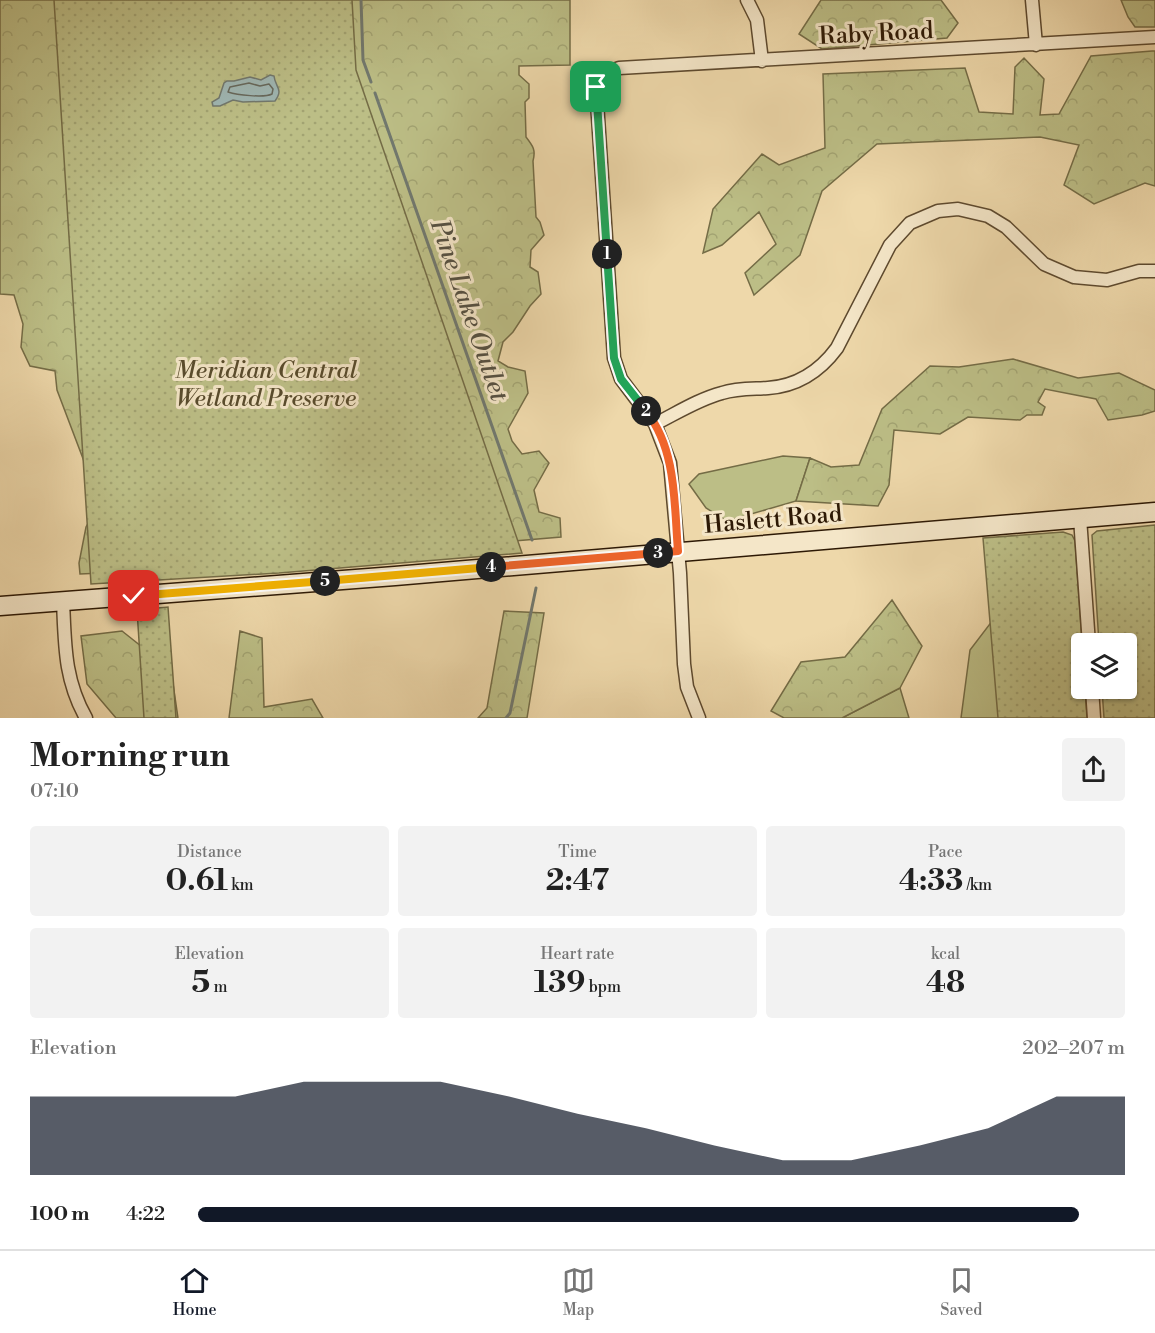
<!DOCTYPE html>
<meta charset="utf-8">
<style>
body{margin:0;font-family:"Libre Bodoni",serif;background:#f2f2f2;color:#222;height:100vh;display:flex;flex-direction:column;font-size:22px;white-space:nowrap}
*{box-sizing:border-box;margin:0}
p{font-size:20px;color:#767676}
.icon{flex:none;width:33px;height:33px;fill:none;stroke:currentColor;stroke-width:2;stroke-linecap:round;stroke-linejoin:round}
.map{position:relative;height:718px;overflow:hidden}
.side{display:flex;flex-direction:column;background:#fff;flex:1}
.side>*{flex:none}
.controls{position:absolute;left:1071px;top:633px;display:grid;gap:12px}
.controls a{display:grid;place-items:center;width:66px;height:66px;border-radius:6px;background:#fff;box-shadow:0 2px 4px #0004;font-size:30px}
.pin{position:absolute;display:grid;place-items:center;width:51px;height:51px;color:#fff;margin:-26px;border-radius:12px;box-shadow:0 3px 9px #0006}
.km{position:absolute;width:30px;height:30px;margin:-15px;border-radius:50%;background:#222;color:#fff;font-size:16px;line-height:30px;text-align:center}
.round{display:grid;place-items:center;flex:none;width:63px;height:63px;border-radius:6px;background:#f2f2f2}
.overview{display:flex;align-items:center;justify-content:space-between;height:102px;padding:0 30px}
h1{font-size:33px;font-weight:800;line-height:45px}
.figures{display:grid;grid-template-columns:repeat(3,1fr);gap:9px;height:102px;padding:6px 30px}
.figures div{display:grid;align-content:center;border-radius:6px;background:#f2f2f2;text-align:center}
.figures b{font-size:30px;font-weight:800}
.figures small{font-size:16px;font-weight:400}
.figures p{font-size:16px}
.chart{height:168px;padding:12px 30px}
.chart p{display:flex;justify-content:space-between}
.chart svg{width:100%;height:108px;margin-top:6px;fill:#111827;opacity:.7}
ul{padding:0 30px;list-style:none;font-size:20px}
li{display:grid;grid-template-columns:96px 72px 1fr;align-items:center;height:45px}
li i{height:15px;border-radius:8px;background:#111827}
.dock{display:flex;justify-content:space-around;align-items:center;height:84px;border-top:2px solid #e0e0e0;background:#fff;font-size:16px;color:#767676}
.dock a{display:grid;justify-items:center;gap:3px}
.dock .selected{color:#111827}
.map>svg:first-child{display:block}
</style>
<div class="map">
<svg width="1155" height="718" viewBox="0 0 1155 718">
<defs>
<pattern id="forest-crowns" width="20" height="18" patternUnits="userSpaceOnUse" patternTransform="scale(1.5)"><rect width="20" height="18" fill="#bcbe86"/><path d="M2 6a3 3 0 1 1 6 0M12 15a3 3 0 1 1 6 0" fill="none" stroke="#a2a372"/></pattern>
<pattern id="park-dots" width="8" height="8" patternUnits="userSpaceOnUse" patternTransform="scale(1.5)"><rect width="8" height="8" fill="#bcbe86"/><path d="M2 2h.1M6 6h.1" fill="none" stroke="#a2a372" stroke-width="1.8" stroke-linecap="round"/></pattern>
</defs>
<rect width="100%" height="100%" fill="#eed8aa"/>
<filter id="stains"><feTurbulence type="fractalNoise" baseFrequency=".00333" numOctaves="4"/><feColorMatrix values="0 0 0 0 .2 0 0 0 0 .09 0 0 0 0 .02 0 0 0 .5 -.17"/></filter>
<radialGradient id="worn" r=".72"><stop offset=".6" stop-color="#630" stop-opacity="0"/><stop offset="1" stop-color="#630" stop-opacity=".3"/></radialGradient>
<path fill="#bcbe86" stroke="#746c46" stroke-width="1.5" d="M783,456L810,458L796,501L727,521L706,508L689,484L699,474Z
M999,612L1005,718H961L970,650Z
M900,688L909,718H842Z"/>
<path fill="url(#forest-crowns)" stroke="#746c46" stroke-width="1.5" d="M0,0H570V65L519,66V75L529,84V98L525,102L526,137C533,146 536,150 533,161L536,217L540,222L544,235L531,250L530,267L538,272L541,294L530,306L513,332L503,342L498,361L508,367L525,371L528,393L508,429L512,441L522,454L539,451L549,463L534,490L539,512L560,518L561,537L171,570L80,574L79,563L86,527L96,509L93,485L57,390L55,371L30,366L21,347L23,324L14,295L0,294Z
M821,0H941L958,23L947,38L822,49L799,34Z
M1121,0H1155V27H1135L1128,17Z
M1152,51H1155V186L1145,183L1094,204L1064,185L1079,145L1040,137L877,144L822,191L800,255L754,295L745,273L776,244L759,212L722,245L703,253L713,209L762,154L779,165L825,148L823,74L965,68L979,112L1013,114L1015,67L1024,58L1044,79L1040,115L1059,114L1091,56Z
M1013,359L1078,378L1119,373L1155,390V411L1142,415L1108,420L1096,399L1045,389L1038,402L1045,407L1042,415H1027L1020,420L968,417L940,434L894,430L889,485L878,506L796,501L810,458L831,467L859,465L882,409L930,366L959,367Z
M892,600L922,646L900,688L842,718H784L771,711L801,662L845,657Z
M504,611L544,613L527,718H478L487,708Z
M122,631L171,670L178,718H116L87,684L81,636Z
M240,631L262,638L264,707L312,699L323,718H229Z"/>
<path fill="url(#park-dots)" stroke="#746c46" stroke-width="1.5" d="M54,0H352L356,70L522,553L279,573L91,584Z
M1155,525V718H1104L1102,689L1126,688V644L1099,643L1092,535L1097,531Z
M1063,532L1072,535L1075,541L1082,643V688L1085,689L1087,718H998L983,538Z
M168,607L176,718H144L137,610Z"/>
<path fill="#9fb7b4" stroke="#71786e" stroke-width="1.5" d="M270,75L274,76C275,87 284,89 275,101L243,102L233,100L220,106H213L212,102L219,98L224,83L227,81H234L250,77L261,80Z"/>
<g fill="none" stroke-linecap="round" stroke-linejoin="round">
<path stroke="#66685c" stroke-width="1.5" d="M249,83L260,86L269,84L273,89L272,94C264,98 237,95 228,92L230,87Z"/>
<path stroke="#71786e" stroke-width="3" d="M361,0L363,60L371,82
M375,93L532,540
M506,718L510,713L536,588"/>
<defs>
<path id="minor" d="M747,0L757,20L762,61
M1032,0L1036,45
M655,424C677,413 699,399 722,393C737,388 753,389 768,388C797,386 820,371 837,348L890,245L910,223L938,211L958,209L988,216L1006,227L1044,264L1074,277L1107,280L1139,271H1155
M1080,518L1089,644
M63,601C65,644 64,679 86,718
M1092,688L1094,718
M699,718L687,687L684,664L680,573L670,463L655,424L621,379L614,358L596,87L601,75L619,68L1155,37"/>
<path id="secondary" d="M0,606L395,576L1155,512"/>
</defs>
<use href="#minor" stroke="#5d492e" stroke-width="15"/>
<use href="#secondary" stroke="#2d1905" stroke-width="21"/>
<use href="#minor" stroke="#f4e6c8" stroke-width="12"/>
<use href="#secondary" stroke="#f4e6c8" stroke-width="18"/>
</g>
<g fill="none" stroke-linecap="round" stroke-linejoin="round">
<defs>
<path id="split-1" d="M596,87L607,254"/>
<path id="split-2" d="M607,254L614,358L621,379L646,411"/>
<path id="split-3" d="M646,411C677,450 674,504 678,551L658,553"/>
<path id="split-4" d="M491,567L658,553"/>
<path id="split-5" d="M325,581L491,567"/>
<path id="split-6" d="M134,596L325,581"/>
</defs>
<use href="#split-1" stroke="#fff" stroke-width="12"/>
<use href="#split-2" stroke="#fff" stroke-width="12"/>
<use href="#split-3" stroke="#fff" stroke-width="12"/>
<use href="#split-4" stroke="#fff" stroke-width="12"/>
<use href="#split-5" stroke="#fff" stroke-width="12"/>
<use href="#split-6" stroke="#fff" stroke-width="12"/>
<use href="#split-1" stroke="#22a559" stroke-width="8"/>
<use href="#split-2" stroke="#22a559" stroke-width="8"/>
<use href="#split-3" stroke="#f0652b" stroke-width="8"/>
<use href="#split-4" stroke="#f0652b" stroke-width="8"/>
<use href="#split-5" stroke="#f5b400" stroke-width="8"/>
<use href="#split-6" stroke="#f5b400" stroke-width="8"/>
</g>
<g text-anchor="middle" stroke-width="6" stroke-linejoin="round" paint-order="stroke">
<g font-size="24" fill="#2d1905" stroke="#f4e6c8">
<text transform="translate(876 33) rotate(-3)" y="8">Raby Road</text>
<text transform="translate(773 519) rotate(-5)" y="8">Haslett Road</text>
</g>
<g font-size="24" font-style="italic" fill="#584b2c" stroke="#f4e6c8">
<text x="266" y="378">Meridian Central<tspan x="266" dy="28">Wetland Preserve</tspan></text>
</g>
<g font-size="26" font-style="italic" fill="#555042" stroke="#f4e6c8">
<text transform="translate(470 310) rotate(71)" y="9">Pine Lake Outlet</text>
</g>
</g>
<rect width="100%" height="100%" filter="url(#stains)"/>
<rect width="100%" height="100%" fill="url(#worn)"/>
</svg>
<div class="controls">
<a><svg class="icon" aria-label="layers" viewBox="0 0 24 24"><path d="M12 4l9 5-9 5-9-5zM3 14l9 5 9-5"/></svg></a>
</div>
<div class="pin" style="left:596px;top:87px;background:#1e9e55"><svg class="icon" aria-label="arrive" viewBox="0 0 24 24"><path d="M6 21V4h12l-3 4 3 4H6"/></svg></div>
<div class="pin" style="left:134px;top:596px;background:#d93025"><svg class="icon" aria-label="check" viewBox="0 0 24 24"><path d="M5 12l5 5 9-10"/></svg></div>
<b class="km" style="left:607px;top:254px">1</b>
<b class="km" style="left:646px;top:411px">2</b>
<b class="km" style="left:658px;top:553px">3</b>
<b class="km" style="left:491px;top:567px">4</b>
<b class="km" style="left:325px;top:581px">5</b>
</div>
<section class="side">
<div class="overview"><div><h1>Morning run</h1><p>07:10</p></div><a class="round"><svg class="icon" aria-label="share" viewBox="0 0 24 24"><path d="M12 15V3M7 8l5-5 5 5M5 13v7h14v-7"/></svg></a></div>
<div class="figures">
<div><p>Distance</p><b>0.61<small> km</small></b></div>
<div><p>Time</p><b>2:47</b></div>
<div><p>Pace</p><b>4:33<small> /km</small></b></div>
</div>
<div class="figures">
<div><p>Elevation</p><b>5<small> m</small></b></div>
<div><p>Heart rate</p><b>139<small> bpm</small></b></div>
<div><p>kcal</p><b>48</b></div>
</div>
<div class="chart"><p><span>Elevation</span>202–207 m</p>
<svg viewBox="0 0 160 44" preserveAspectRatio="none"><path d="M0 44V12L10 12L20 12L30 12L40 6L50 6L60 6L70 12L80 19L90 25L100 32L110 38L120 38L130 32L140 25L150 12L160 12V44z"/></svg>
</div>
<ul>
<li><b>100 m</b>4:22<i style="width:95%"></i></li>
</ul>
</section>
<nav class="dock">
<a class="selected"><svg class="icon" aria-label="home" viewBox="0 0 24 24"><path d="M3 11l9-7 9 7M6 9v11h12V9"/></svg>Home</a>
<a><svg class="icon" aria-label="map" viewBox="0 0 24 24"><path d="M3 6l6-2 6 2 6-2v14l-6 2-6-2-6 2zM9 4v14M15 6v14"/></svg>Map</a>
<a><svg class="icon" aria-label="saved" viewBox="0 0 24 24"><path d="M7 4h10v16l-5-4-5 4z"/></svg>Saved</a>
</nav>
